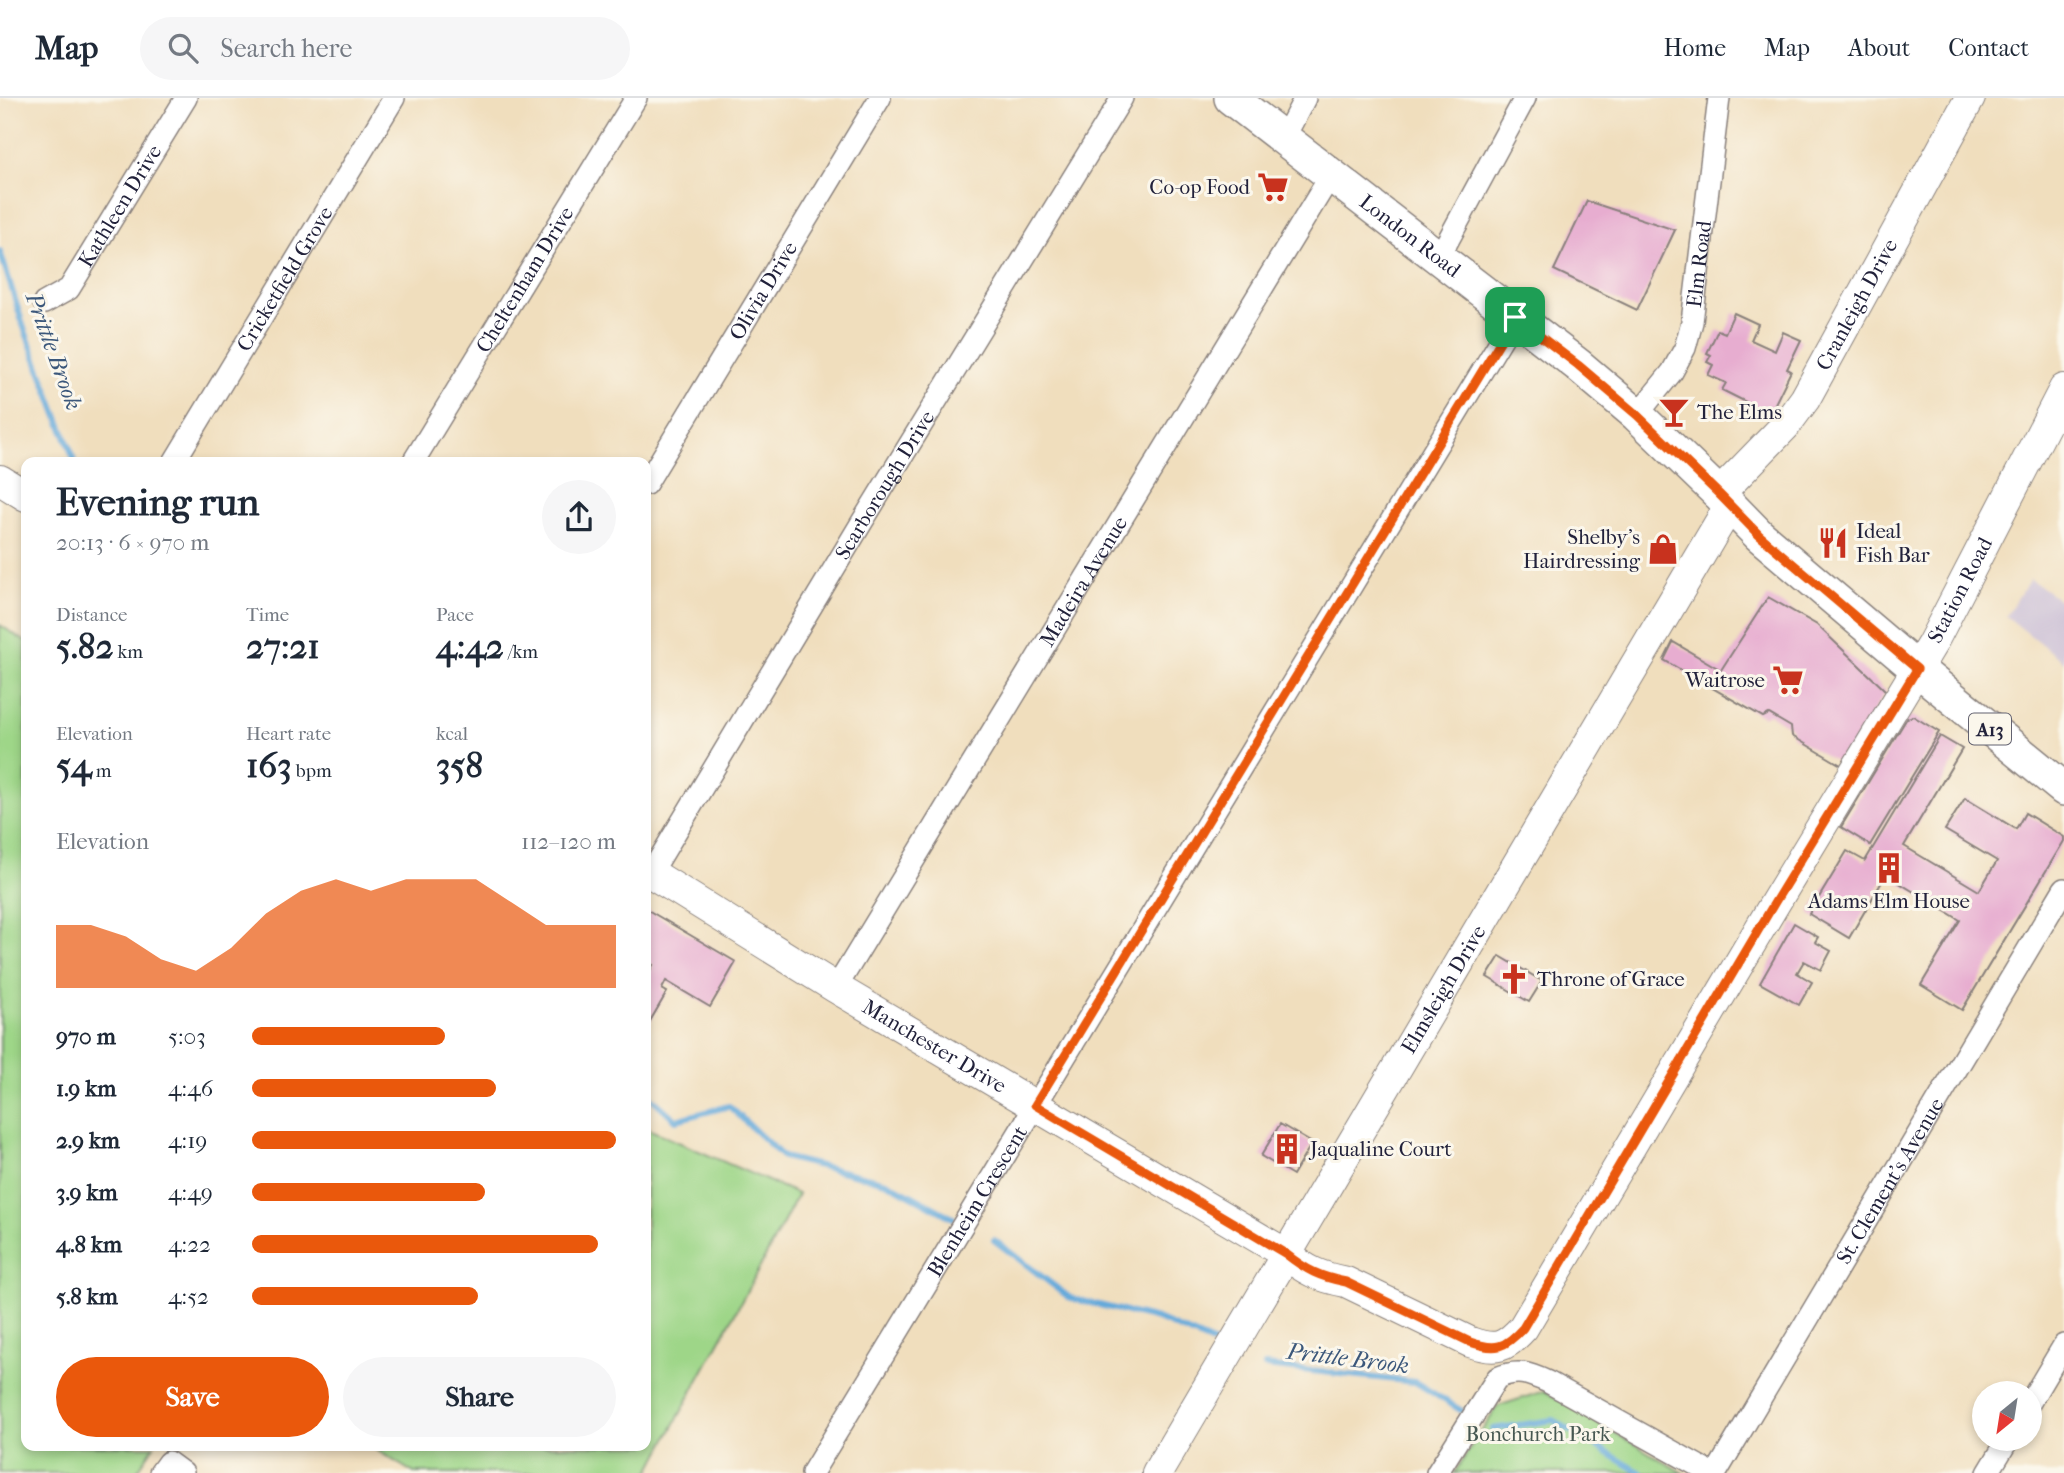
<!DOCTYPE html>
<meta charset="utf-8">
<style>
body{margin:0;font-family:"IM FELL French Canon",serif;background:#f6f6f7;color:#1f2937;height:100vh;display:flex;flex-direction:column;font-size:26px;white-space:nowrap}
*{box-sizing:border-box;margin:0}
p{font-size:23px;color:#747a83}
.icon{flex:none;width:38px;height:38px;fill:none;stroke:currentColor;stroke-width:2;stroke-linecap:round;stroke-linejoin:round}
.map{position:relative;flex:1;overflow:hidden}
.panel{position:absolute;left:21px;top:359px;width:630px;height:994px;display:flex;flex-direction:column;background:#fff;border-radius:14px;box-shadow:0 4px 10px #0003}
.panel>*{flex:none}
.needle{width:46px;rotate:210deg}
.controls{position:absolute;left:1972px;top:1283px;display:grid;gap:14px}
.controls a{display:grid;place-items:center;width:70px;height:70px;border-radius:50%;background:#fff;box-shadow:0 4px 10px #0003;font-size:35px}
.pin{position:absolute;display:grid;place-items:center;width:60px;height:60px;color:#fff;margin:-30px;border-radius:14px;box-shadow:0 4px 10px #0006}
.round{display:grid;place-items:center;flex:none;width:74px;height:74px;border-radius:37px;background:#f6f6f7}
.headline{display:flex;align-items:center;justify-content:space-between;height:119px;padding:0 35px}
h1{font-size:38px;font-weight:700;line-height:52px}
.stats{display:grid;grid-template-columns:repeat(3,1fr);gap:10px;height:119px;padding:7px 35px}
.stats div{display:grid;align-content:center}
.stats b{font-size:35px;font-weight:700}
.stats small{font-size:19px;font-weight:400}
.stats p{font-size:19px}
.chart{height:196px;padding:14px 35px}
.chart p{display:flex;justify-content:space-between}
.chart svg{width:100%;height:126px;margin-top:7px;fill:#ea580c;opacity:.7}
.button{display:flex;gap:14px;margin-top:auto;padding:14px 35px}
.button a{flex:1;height:80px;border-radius:42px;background:#ea580c;color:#fff;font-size:28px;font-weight:700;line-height:80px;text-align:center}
.button a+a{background:#f6f6f7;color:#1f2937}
ul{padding:0 35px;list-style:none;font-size:23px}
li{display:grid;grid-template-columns:112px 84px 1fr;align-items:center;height:52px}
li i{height:18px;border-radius:9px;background:#ea580c}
header{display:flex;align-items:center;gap:42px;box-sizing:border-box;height:98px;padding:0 35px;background:#fff;border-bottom:2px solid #e0e1e3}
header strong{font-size:33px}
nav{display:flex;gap:38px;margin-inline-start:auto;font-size:24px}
.search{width:490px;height:63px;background:#f6f6f7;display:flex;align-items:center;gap:18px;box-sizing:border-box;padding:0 24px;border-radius:38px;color:#747a83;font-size:26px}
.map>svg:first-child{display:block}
</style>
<header>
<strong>Map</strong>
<div class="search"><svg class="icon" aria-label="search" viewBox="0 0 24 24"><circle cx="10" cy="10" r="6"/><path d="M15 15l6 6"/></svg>Search here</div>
<nav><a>Home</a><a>Map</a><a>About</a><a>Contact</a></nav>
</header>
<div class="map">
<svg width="2064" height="1375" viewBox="0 0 2064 1375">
<rect width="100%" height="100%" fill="#fbf7ec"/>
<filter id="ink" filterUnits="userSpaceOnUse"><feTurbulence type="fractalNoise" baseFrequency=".0143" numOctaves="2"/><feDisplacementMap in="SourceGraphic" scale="14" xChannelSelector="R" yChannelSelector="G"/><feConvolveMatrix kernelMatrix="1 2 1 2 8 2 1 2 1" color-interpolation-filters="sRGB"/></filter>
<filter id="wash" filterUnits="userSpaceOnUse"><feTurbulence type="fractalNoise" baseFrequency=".00686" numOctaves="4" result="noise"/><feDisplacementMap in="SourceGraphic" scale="28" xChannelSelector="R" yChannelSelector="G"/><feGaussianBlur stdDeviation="1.57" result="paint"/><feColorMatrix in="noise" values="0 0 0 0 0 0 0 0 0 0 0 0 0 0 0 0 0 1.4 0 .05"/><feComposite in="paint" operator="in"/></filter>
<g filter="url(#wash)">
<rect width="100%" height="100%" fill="#f0debd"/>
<path fill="#cbbfd5" d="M2030,481L2064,505V564L2006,518Z"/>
<path fill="#9ed688" stroke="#607c62" stroke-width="2" d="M0,527L26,544V1348H154L136,1375H0Z
M646,1030L798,1096C751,1190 697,1281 649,1375H414L370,1348H646Z
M1544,1293L1683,1375H1454L1498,1308Z"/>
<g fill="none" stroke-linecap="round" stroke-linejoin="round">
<path stroke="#64a9da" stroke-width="6" d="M0,153L23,227L75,364
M646,995L676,1022L729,1008L783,1059L886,1084L953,1120
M994,1142L1070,1200L1157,1221L1215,1246
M1265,1268L1415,1284L1462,1313
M1493,1331L1553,1322L1641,1375"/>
</g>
<g id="blocks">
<path fill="#e7add0" d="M1587,103L1675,132L1637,212L1554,172Z
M1734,215L1758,226L1751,242L1775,253L1783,234L1801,242L1787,271L1791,273L1768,320L1746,310L1748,305L1722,292L1726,285L1708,277L1713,267L1707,264L1711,257L1707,255L1718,232L1725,235Z
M1768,499L1817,527L1886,593L1841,667L1792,638L1791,629L1769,616L1763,619L1664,562L1673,544L1721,572Z
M1913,618L1939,634L1870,747L1841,729L1907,620Z
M1940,638L1962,651L1904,748L1979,793L1997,763L1945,732L1965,700L2016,731L2025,715L2064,739V743L1962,912L1921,887L1960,822L1886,777L1849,840L1809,816L1847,753L1865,763Z
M646,811L736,864L710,909L666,883L662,891L667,894L646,930V880L653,867L646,863Z
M1794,825L1818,839L1815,844L1831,853L1821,872L1804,863L1797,875L1812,884L1799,907L1760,885Z
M1500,858L1542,883L1529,904L1487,879Z
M1280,1026L1312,1045L1293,1077L1261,1058Z"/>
</g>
</g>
<g filter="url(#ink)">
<use href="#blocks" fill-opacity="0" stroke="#89807c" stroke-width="2"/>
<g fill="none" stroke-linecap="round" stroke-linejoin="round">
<defs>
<g id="street">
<path d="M1284,40L1305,0"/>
<path d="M1438,161L1525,0"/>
<path id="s1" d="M44,205L69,191L186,0"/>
<path id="s2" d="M1637,317L1672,274L1685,250L1692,224L1719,0"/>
<path id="s3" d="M174,364L394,0"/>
<path id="s4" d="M413,364L636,0"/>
<path id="s5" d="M646,386L880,0"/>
<path id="s6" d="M651,775L862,424L1122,0"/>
<path id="s7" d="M836,890L1331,77"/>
<path d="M2030,1304L2064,1247"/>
<path d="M160,1375L168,1364L183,1375"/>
<path id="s8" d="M812,1375L1515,219"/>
<path d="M1437,1375L1497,1280C1517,1271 1528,1275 1548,1284L1711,1375"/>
<path id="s9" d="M1716,1375L2064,791"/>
<path d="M1988,1375L2009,1340"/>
</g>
<g id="secondary">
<path d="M0,382L26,398"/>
<path id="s10" d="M1719,396L1785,328L1805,301L1970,0"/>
<path id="s11" d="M646,772L836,890L1286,1156C1306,1173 1320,1179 1346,1184L1470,1244C1496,1253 1505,1250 1523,1230L1775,805L1932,546L2064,291"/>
<path id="s12" d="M1157,1375L1730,407"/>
</g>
<g id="primary">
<path id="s13" d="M1231,0L1578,267L1637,317L1719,396L1759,437L1917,571L2064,691"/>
</g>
</defs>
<use href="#street" stroke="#89807c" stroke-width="24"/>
<use href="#secondary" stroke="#89807c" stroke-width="32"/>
<use href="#primary" stroke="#89807c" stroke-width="36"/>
<use href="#street" stroke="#fff" stroke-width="21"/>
<use href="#secondary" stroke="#fff" stroke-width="30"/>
<use href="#primary" stroke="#fff" stroke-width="33"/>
</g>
</g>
<g fill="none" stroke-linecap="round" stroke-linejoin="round" filter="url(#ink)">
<defs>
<path id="route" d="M1515,219L1578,267L1637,317L1719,396L1759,437L1917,571L1775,804L1523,1230C1505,1250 1496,1253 1470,1244L1346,1184C1320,1179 1306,1172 1286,1156L1035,1007Z"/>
</defs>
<use href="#route" stroke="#fff" stroke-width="14"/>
<use href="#route" stroke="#ea580c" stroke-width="9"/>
</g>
<defs>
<symbol id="supermarket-bare" viewBox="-9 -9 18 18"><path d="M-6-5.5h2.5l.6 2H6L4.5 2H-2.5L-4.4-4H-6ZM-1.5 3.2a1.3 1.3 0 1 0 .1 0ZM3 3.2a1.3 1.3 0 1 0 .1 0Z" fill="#c8321e" stroke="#fbf7ec" stroke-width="2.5" paint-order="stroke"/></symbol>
<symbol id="bar-bare" viewBox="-9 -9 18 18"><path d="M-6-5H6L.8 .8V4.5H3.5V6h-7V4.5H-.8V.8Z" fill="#c8321e" stroke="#fbf7ec" stroke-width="2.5" paint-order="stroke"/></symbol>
<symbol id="restaurant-bare" viewBox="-9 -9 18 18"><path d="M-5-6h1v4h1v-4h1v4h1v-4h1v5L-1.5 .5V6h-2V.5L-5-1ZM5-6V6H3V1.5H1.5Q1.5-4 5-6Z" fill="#c8321e" stroke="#fbf7ec" stroke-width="2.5" paint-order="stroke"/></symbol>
<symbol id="shop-bare" viewBox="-9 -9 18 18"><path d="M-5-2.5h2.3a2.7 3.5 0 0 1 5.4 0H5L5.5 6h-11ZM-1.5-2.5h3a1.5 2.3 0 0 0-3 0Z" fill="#c8321e" stroke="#fbf7ec" stroke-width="2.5" paint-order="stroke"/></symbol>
<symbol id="building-bare" viewBox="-9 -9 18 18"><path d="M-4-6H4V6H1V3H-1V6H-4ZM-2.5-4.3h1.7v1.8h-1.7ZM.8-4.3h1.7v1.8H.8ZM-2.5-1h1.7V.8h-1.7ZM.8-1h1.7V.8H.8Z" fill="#c8321e" stroke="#fbf7ec" stroke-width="2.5" paint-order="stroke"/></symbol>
<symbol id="church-bare" viewBox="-9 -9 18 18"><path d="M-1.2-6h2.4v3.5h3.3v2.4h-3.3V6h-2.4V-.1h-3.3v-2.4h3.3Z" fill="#c8321e" stroke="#fbf7ec" stroke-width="2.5" paint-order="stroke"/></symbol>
</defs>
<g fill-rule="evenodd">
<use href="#supermarket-bare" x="1251" y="67" width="44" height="44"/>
<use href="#bar-bare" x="1652" y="292" width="44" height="44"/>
<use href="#restaurant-bare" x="1811" y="423" width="44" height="44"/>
<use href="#shop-bare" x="1641" y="429" width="44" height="44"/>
<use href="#supermarket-bare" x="1766" y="560" width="44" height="44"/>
<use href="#building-bare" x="1867" y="748" width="44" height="44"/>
<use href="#church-bare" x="1492" y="859" width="44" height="44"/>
<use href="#building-bare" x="1265" y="1029" width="44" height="44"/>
</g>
<g text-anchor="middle" stroke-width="6" stroke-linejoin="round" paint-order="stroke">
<rect fill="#fbf7ec" stroke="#636270" stroke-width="2" x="1969" y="615.5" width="42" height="31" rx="5"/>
<g font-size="19" font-weight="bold" fill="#22223b">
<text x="1990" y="638">A13</text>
</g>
<g font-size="21" fill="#22223b" stroke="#fbf7ec" text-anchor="start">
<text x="1250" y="96" text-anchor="end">Co-op Food</text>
<text x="1697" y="321">The Elms</text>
<text x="1856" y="440">Ideal<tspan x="1856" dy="24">Fish Bar</tspan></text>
<text x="1640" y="446" text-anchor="end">Shelby's<tspan x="1640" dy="24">Hairdressing</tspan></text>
<text x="1765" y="589" text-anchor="end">Waitrose</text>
<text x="1889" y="810" text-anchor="middle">Adams Elm House</text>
<text x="1537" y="888">Throne of Grace</text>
<text x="1310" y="1058">Jaqualine Court</text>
</g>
<g font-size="21" fill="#22223b" stroke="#fbf7ec">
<text dy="7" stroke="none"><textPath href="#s1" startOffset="126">Kathleen Drive</textPath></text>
<text dy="7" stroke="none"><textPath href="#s13" startOffset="226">London Road</textPath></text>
<text dy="7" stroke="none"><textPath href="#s2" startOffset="168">Elm Road</textPath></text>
<text dy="7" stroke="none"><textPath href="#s3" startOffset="214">Cricketfield Grove</textPath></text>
<text dy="7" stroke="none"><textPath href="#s4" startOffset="214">Cheltenham Drive</textPath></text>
<text dy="7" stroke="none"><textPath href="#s5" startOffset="226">Olivia Drive</textPath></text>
<text dy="7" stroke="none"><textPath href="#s10" startOffset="236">Cranleigh Drive</textPath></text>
<text dy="7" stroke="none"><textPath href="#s6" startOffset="453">Scarborough Drive</textPath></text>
<text dy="7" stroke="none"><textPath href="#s7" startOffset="476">Madeira Avenue</textPath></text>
<text dy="7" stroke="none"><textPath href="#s11" startOffset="1869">Station Road</textPath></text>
<text dy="7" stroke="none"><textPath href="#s12" startOffset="562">Elmsleigh Drive</textPath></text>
<text dy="7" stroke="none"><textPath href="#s11" startOffset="338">Manchester Drive</textPath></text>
<text dy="7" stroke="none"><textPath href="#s9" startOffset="340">St. Clement's Avenue</textPath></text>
<text dy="7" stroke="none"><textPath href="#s8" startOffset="318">Blenheim Crescent</textPath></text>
</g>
<g font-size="21" fill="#475852" stroke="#fbf7ec">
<text x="1538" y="1343">Bonchurch Park</text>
</g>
<g font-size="23" font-style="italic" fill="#3c587b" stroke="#fbf7ec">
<text transform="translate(54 253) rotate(70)" y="8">Prittle Brook</text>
<text transform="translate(1348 1260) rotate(7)" y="8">Prittle Brook</text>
</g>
</g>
</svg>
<div class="controls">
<a><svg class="needle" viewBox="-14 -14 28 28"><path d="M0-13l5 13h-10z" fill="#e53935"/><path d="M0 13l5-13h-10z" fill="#747a83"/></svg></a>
</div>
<div class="pin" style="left:1515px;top:219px;background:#1e9e55"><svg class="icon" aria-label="arrive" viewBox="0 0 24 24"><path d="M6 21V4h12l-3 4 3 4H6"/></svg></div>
<section class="panel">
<div class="headline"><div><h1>Evening run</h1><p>20:13 · 6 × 970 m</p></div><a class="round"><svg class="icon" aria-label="share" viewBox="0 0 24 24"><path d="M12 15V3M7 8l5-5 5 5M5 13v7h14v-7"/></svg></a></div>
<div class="stats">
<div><p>Distance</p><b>5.82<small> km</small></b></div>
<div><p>Time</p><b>27:21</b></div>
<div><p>Pace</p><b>4:42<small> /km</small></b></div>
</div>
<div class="stats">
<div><p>Elevation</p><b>54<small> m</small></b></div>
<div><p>Heart rate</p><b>163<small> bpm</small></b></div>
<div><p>kcal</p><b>358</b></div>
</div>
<div class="chart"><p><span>Elevation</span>112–120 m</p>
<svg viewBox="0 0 160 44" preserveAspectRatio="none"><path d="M0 44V22L10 22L20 26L30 34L40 38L50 30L60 18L70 10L80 6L90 10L100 6L110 6L120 6L130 14L140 22L150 22L160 22V44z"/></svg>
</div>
<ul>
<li><b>970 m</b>5:03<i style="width:53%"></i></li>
<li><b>1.9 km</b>4:46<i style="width:67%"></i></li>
<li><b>2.9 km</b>4:19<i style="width:100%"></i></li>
<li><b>3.9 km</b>4:49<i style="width:64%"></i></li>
<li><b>4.8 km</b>4:22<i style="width:95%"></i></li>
<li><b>5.8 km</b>4:52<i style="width:62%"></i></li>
</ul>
<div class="button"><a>Save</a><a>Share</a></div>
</section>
</div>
